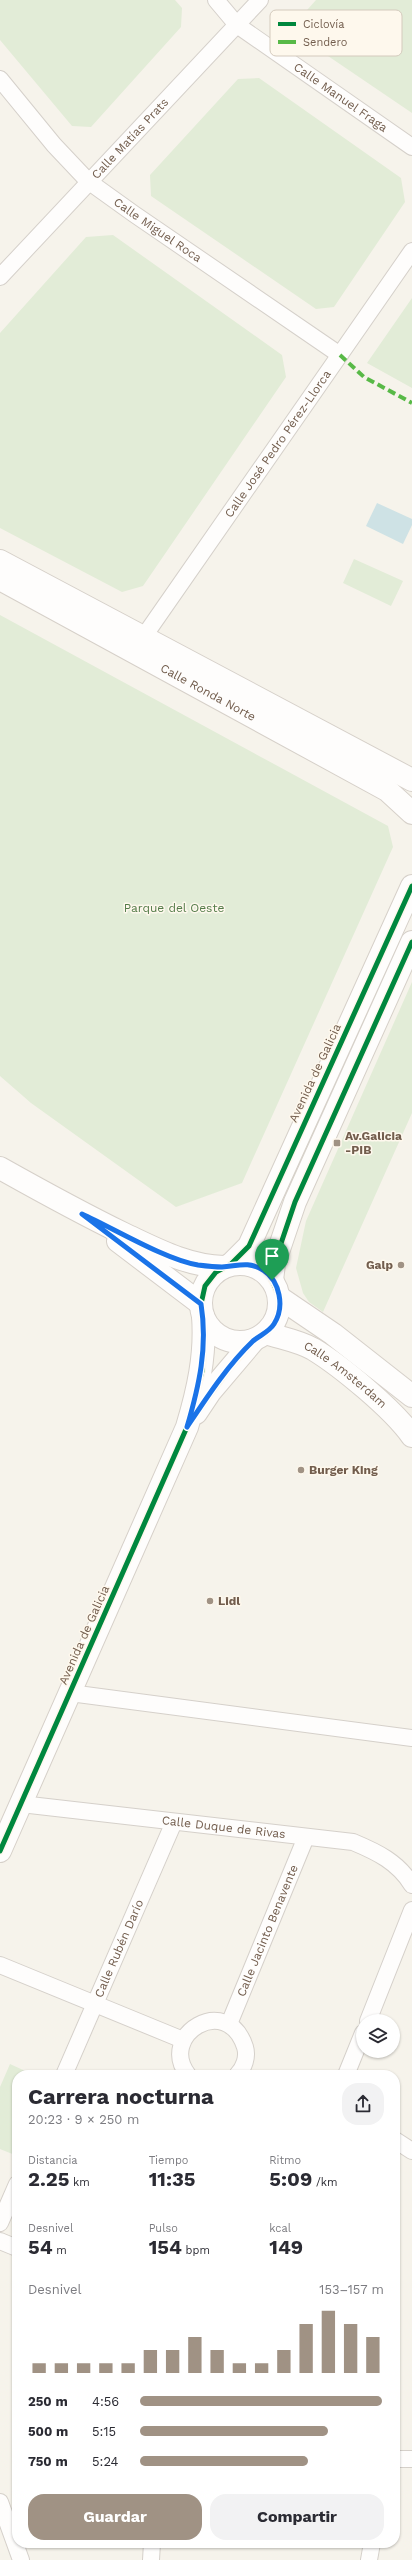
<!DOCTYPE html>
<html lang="es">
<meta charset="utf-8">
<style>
body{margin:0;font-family:"Work Sans",sans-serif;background:#f2f2f3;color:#2b2b33;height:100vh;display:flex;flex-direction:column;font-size:15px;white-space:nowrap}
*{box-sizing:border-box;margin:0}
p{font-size:13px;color:#7c7c81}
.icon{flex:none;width:22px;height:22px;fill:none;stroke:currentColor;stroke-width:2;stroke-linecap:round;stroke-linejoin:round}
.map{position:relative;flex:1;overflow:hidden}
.details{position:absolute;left:12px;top:2070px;width:388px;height:478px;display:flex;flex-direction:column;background:#fff;border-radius:16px;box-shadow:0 1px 3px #0004}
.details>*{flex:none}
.controls{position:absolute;left:356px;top:2014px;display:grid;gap:8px}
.controls a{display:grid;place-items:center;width:44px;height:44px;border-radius:50%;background:#fff;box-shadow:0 1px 3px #0004;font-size:20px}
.pin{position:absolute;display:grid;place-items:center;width:34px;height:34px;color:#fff;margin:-41px -17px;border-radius:50% 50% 50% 0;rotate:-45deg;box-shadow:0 0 4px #0007}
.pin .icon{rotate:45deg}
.round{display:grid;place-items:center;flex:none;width:42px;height:42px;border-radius:16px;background:#f2f2f3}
.headline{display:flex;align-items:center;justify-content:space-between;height:68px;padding:0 16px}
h1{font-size:22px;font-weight:700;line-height:30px}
.stats{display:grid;grid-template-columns:repeat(3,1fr);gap:6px;height:68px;padding:4px 16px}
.stats div{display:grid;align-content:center}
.stats b{font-size:20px;font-weight:700}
.stats small{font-size:11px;font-weight:400}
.stats p{font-size:11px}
.chart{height:112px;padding:8px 16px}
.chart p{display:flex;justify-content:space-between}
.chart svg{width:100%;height:72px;margin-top:4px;stroke:#a09284;stroke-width:6}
.cta{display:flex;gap:8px;margin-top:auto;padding:8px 16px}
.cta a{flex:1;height:46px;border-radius:16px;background:#a09284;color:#fff;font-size:16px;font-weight:700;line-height:46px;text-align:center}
.cta a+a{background:#f2f2f3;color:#2b2b33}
ul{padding:0 16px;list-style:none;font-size:13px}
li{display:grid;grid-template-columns:64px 48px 1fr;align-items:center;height:30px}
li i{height:10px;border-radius:5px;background:#a09284}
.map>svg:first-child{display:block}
</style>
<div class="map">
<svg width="412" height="2560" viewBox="0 0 412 2560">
<rect width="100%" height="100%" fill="#f6f3eb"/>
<path fill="#e2ecd7" d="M0,0H175L182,8L181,27L91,127L72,126L0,40Z
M316,0H412V113L300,37L299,19Z
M259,78L401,178L405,202L334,307L316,309L151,196L150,175L238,79Z
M113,235L282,355L286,377L143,586L122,592L0,528V333L86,237Z
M412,298V388L367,363Z
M354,559L403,581L391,606L343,583Z
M0,615L388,826L393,847L242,1183L176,1207L31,1103L0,1076Z
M412,912L290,1189L287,1188Z
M412,982V1113L323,1312L309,1302L303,1293L296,1268L306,1221Z
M10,2064L34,2075H17V2150L15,2155L0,2149V2087Z"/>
<path fill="#cee2e5" d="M377,503L412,519V525L403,544L366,526Z"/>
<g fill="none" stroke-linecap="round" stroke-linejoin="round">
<defs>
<g id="street">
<path id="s1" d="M216,0L237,25L412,147"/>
<path id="s2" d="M0,79L54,145L88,181L134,214L340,355"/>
<path id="s3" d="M0,277L260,0"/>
<path id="s4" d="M138,645L412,251"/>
<path d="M70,1693L412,1738"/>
<path id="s5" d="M21,1804L353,1842C377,1852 398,1862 412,1885"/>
<path d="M0,1965L183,2040"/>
<path d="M368,2021L412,1910"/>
<path id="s6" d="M229,2024L306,1837"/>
<path id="s7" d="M64,2075L174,1822"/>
<path d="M188,2075C157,2035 227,1992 245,2047C248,2057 244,2068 237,2075"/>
<path d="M346,2075L363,2033"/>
<path d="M395,2140L412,2151"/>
<path d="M0,2223L17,2184"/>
<path d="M0,2241L17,2248"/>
<path d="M395,2459H412"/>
<path d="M0,2502L21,2560"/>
<path d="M151,2560L152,2543"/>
<path d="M369,2560L372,2543"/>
</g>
<g id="secondary">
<path d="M0,561L412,780"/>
<path id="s8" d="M0,579L387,790L412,813"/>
<path d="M0,1168C41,1191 81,1213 124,1234C156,1249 187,1266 224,1267"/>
<path d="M118,1241L201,1304"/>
<circle cx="240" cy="1303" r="39"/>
<path d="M231,1264L249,1246L412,886"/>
<path d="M272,1280L274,1264L295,1202L412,942"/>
<path d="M280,1298L333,1334L412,1396"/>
<path id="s9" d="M266,1333C281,1338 299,1341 313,1349C341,1366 393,1409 412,1436"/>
<path d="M196,1413L210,1392L254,1340"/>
<path d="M0,1851L187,1427C198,1390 206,1355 203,1316"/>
</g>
</defs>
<use href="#street" stroke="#d5d0ca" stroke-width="18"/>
<use href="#secondary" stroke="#d6d0c9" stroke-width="24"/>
<use href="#street" stroke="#fefdfc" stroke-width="16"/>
<use href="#secondary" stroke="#fefdfc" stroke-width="22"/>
<path stroke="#58b947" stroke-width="4" stroke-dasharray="8 4" stroke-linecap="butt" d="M340,355L364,377L412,403"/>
<defs>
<path id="cycleway" d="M192,1419L230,1367L254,1340L266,1333L274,1324L279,1311L280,1298L272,1280L274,1264L295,1202L412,942
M0,1851L187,1427L202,1371L204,1333L201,1304L205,1286L216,1272L231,1264L249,1246L412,886"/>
</defs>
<use href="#cycleway" stroke="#fef8ed" stroke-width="8"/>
<use href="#cycleway" stroke="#00873e" stroke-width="5"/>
</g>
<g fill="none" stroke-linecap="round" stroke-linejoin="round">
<defs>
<path id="route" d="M82,1214C113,1228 166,1260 198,1265C206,1266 214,1267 222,1267C238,1266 248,1261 263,1270C280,1281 285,1307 274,1324C269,1332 260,1335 253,1341C227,1366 207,1397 187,1427C199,1386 208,1347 201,1304Z"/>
</defs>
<use href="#route" stroke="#fff" stroke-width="8"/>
<use href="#route" stroke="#1a73e8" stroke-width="5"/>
</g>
<g fill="#a09284" stroke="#fef8ed" stroke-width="1.5">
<rect x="333" y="1139" width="8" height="8" rx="2"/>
<circle cx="401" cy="1265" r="4"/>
<circle cx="301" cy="1470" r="4"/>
<circle cx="210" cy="1601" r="4"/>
</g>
<g text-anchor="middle" stroke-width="3" stroke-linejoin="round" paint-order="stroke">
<g font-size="12" fill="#725d4d" stroke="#fef8ed">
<text dy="4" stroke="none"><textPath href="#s1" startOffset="159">Calle Manuel Fraga</textPath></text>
<text dy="4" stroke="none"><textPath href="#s3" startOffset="190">Calle Matías Prats</textPath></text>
<text dy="4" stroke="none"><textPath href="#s2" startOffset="220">Calle Miguel Roca</textPath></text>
<text dy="4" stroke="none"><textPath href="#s4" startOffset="245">Calle José Pedro Pérez-Llorca</textPath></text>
<text dy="4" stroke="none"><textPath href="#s8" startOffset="237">Calle Ronda Norte</textPath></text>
<text transform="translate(315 1073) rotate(-65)" y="4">Avenida de Galicia</text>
<text dy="4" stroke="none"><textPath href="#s9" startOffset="91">Calle Amsterdam</textPath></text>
<text transform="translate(84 1635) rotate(-66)" y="4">Avenida de Galicia</text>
<text dy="4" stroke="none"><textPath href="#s5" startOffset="204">Calle Duque de Rivas</textPath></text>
<text dy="4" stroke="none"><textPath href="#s6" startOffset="101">Calle Jacinto Benavente</textPath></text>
<text dy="4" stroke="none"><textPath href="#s7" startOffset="138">Calle Rubén Darío</textPath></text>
</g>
<g font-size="12" fill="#547c49" stroke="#fef8ed">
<text x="174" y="912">Parque del Oeste</text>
</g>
<g font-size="12" font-weight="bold" fill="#725d4d" stroke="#fef8ed" text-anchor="start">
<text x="345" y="1140">Av.Galicia<tspan x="345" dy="14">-PIB</tspan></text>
<text x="393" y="1269" text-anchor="end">Galp</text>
<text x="309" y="1474">Burger King</text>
<text x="218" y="1605">Lidl</text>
</g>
</g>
<rect x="270" y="10" width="132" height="46" rx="6" fill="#fef8ed" stroke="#d4cabd" stroke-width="1"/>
<rect x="278" y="22" width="18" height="4" fill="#00873e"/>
<rect x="278" y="40" width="18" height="4" fill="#58b947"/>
<g font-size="11" fill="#725d4d">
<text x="303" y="28">Ciclovía</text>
<text x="303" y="46">Sendero</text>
</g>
</svg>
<div class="controls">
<a><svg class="icon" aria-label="layers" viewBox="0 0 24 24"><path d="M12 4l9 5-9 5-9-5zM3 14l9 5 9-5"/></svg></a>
</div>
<div class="pin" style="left:272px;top:1280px;background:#1e9e55"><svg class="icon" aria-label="arrive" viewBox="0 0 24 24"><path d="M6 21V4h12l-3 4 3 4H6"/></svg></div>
<section class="details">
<div class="headline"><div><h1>Carrera nocturna</h1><p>20:23 · 9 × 250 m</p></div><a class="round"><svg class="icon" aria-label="share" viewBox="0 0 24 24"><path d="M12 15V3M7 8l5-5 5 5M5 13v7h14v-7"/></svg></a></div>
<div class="stats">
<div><p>Distancia</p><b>2.25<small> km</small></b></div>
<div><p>Tiempo</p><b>11:35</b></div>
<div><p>Ritmo</p><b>5:09<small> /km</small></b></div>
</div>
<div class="stats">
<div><p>Desnivel</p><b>54<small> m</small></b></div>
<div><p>Pulso</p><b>154<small> bpm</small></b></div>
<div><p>kcal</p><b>149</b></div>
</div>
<div class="chart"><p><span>Desnivel</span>153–157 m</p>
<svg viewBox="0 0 160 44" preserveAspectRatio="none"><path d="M5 44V38M15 44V38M25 44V38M35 44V38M45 44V38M55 44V30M65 44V30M75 44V22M85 44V30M95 44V38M105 44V38M115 44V30M125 44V14M135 44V6M145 44V14M155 44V22"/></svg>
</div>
<ul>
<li><b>250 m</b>4:56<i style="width:99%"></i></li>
<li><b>500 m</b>5:15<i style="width:77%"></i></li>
<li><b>750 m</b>5:24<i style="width:69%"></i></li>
</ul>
<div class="cta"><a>Guardar</a><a>Compartir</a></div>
</section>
</div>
